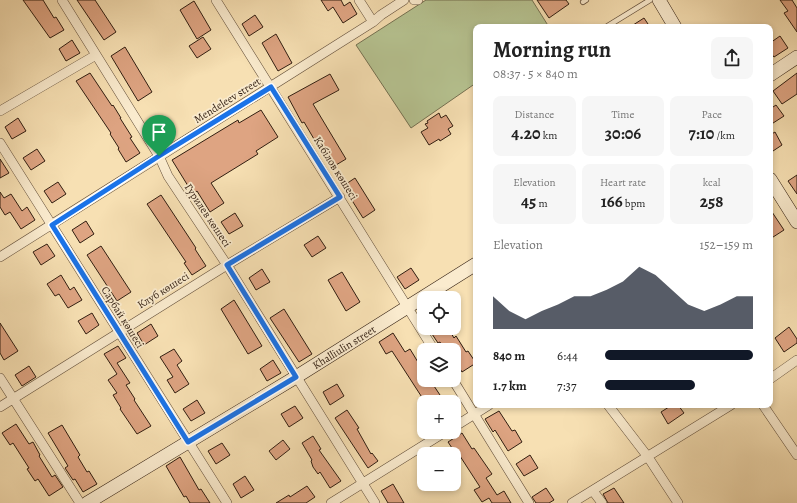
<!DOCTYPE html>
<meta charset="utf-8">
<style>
body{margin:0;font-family:Alegreya,serif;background:#f6f6f6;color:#222;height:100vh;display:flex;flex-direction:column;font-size:15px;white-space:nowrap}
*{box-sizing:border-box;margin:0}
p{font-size:13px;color:#767676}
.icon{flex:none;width:22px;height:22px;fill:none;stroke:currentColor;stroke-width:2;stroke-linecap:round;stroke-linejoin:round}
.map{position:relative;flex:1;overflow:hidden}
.details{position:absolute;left:473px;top:24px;width:300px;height:384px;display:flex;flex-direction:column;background:#fff;border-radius:8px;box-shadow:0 2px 6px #0003}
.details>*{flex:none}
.controls{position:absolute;left:417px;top:291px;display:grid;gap:8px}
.controls a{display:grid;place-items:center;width:44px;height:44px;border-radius:8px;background:#fff;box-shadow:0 2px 6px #0003;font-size:20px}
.pin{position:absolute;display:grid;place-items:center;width:34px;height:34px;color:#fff;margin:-41px -17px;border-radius:50% 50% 50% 0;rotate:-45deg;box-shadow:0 0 4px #0007}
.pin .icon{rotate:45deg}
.round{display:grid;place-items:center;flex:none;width:42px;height:42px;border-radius:8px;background:#f6f6f6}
.overview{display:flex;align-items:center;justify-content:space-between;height:68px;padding:0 20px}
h1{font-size:22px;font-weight:700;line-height:30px}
.metrics{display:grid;grid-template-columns:repeat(3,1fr);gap:6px;height:68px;padding:4px 20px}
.metrics div{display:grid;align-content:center;border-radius:8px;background:#f6f6f6;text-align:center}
.metrics b{font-size:17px;font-weight:700}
.metrics small{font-size:11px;font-weight:400}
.metrics p{font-size:11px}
.chart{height:112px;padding:8px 20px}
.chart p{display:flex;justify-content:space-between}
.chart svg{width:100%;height:72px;margin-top:4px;fill:#111827;opacity:.7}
ul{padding:0 20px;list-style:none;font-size:13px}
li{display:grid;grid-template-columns:64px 48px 1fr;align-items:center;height:30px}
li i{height:10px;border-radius:5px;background:#111827}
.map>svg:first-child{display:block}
</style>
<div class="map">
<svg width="797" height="503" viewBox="0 0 797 503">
<rect width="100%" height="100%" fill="#f7e0b3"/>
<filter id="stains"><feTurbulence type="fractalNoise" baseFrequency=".005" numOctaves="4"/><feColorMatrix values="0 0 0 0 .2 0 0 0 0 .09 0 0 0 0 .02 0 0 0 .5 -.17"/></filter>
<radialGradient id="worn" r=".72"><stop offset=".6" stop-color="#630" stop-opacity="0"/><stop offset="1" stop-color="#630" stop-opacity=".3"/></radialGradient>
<path fill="#b6c391" stroke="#747051" d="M426,0H532L549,27H476V83L411,128L356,45Z"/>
<path fill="#dea482" stroke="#311e11" d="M23,0H43L54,18L56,17L64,30L50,38Z
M77,0H95L116,32L104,40Z
M321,0H341L344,6L350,2L357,14L343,23L333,7L328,11Z
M537,0H566L569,4L549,18Z
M780,0H792L797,8V32L784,13L788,11Z
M194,1L211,30L197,39L180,10Z
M255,15L263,27L249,36L242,24Z
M644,18L650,27H630Z
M276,34L292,63L278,71L262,43Z
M780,36L788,48L774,57L770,52V43Z
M203,37L211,49L197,58L189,46Z
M72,40L80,53L66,61L59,49Z
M125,47L152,92L138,101L111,56Z
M90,73L112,106L113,105L121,118H120L132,137L130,138L140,153L126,162L118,149L119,148L110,134L111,133L76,81Z
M797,73V94L782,104L773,91Z
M330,74L339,90L313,104L346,159L331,168L304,122L302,123L288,97Z
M776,105L784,116L770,125V109Z
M261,110L278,137L256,151L258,154L211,183L224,203L210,212L197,191L193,194L172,160L238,120L239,123Z
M439,113L441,118L446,115L453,126L448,129L451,134L440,141L439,139L429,145L421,132L428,128L425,124L428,123L427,121Z
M18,118L26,131L12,139L5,127Z
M775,132L782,145L770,153V135Z
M37,149L45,161L31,170L23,158Z
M0,159L9,173L0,178Z
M797,175V194L788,181Z
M355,178L375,210L363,218L343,186Z
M58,182L66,194L52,203L44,191Z
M0,192L4,198L11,194L22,211L27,207L35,220L21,229L10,212L5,215L0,207Z
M161,195L196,248L195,249L206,266L192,275L184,263L186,262L147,204Z
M770,209L784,230L770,239Z
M235,213L243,226L229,234L221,222Z
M86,221L94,234L80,243L72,230Z
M318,236L326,248L312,257L304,245Z
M47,244L55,256L41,265L33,252Z
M101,246L131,292L117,301L87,255Z
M411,268L419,280L405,289L397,277Z
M262,269L270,282L256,290L249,278Z
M342,272L360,302L346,311L328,280Z
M61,275L70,290L74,287L82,300L68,308L59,294L55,296L47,284Z
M234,300L262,346L248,354L221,309Z
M284,309L312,354L299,362L270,318Z
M92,313L99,325L86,334L78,321Z
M0,323L18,351L4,360L0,353Z
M151,324L158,336L144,345L137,333Z
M789,327L797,339V343L784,352L775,338Z
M434,328H448L454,338L456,336L466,352L468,351L476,363L462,372L454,359V350H445L440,342L438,343L430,331Z
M393,333L405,352L410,349L424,372V380H430L442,398L436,402H425L392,351L386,354L379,342Z
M118,346L126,358L117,363L130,383L126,385L135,399L134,400L151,426L137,434L120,409L121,408L113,395L117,393L108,380L117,374L104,354Z
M174,349L182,361L177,365L189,384L175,393L167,380L173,377L160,357Z
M273,360L281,373L267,381L260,369Z
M29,366L36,377L22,386L15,375Z
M337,384L344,396L330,405L323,392Z
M197,400L205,413L191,421L183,409Z
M672,405H678L684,413L668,424L661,412Z
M295,406L303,418L289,427L281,414Z
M347,410L359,428L357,429L371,454L372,453L378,461L368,468L335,418Z
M499,411L512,431L515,430L522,442L508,451L495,430L493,432L485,419Z
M16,424L29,444L33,442L40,455L39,456L52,477L55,475L63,487L49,496L38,479L35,481L27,469L29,468L13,443L10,445L2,433Z
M62,425L80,455L78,457L87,472L89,471L97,484L83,492L75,479L73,480L65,468L68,466L48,433Z
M462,433L472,449L474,448L492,474L486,478L497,495L504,491L511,503H492L489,498L482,502L474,490L480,487L458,453L456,454L448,442Z
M313,436L321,449L319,450L341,481L330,488L320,472L318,474L313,467L311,461L312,460L302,443Z
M283,440L290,449L276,460L269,451Z
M222,443L230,455L216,464L208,451Z
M530,455L538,468L524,476L516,464Z
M180,457L199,490L201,489L210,503H190L186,496L184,497L166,466Z
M245,476L254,490L241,498L233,484Z
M393,484L404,503H388L381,491Z
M307,486L315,497L306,503H276L289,495L290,497Z
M546,488L554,500L549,503H536L532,497Z
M614,488L624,503H608L603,494Z"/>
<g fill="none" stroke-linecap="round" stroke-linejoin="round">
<defs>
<path id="lane" d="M583,2L586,0
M606,27L650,0"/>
<path id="street" d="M62,0L159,156L168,176L227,265L375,503
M216,0L434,350
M359,0L373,22
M414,0H418
M0,111L96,55
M0,143L227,503
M0,257L373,22L381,15L404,0
M0,378L80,503
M770,379L797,360
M453,380L529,503
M608,405L648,457L678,503
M763,405L797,455
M0,407L227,265L340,197
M454,427L489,405
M593,491L602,503
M331,503L445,432
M572,503L731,405"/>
<path id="secondary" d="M659,0L675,27
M770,75L797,57
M770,179L797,222
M87,503L296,377L476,264"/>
</defs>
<use href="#lane" stroke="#624e3a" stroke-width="6"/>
<use href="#street" stroke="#624e3a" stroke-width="10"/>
<use href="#secondary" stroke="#311e11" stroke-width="14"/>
<use href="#lane" stroke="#faebce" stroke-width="4.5"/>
<use href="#street" stroke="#faebce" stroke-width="9"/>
<use href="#secondary" stroke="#faebce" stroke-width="13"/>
</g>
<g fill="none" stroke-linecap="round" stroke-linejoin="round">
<defs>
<path id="route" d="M271,87L340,197L227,265L296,377L188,442L52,225L159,156Z"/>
</defs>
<use href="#route" stroke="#fff" stroke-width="8"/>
<use href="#route" stroke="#1a73e8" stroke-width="5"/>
</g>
<g text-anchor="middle" stroke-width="3.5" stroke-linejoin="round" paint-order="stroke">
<g font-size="11" fill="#311e11" stroke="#faebce">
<text transform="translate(227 100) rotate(-32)" y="4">Mendeleev street</text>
<text transform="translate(336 168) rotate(58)" y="4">Кабілов көшесі</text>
<text transform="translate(208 215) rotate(56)" y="4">Гурилев көшесі</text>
<text transform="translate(163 290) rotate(-32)" y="4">Клуб көшесі</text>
<text transform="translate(123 317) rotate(58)" y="4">Сарбай көшесі</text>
<text transform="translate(344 347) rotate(-32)" y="4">Khalliulin street</text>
</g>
</g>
<rect width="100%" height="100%" filter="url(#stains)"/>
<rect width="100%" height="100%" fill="url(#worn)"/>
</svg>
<div class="controls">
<a><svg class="icon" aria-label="locate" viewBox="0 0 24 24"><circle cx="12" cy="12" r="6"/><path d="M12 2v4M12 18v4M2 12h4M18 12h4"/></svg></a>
<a><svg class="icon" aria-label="layers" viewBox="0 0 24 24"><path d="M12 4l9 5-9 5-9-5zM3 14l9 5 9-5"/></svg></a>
<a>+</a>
<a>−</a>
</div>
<div class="pin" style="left:159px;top:156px;background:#1e9e55"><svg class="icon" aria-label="arrive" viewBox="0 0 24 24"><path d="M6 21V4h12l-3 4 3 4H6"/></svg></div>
<section class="details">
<div class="overview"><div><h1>Morning run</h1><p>08:37 · 5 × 840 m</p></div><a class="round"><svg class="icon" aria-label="share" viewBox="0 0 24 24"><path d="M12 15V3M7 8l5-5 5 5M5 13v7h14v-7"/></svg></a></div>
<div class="metrics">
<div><p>Distance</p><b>4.20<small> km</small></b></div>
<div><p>Time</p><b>30:06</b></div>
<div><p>Pace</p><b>7:10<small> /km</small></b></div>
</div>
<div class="metrics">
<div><p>Elevation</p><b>45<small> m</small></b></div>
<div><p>Heart rate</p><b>166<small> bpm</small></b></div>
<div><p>kcal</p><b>258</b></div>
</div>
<div class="chart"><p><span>Elevation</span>152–159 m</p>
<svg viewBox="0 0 160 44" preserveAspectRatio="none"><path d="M0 44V24L10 33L20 38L30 33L40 29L50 24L60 24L70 20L80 15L90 6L100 11L110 20L120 29L130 33L140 29L150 24L160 24V44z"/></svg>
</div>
<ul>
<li><b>840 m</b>6:44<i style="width:100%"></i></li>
<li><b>1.7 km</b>7:37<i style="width:61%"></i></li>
</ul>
</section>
</div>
